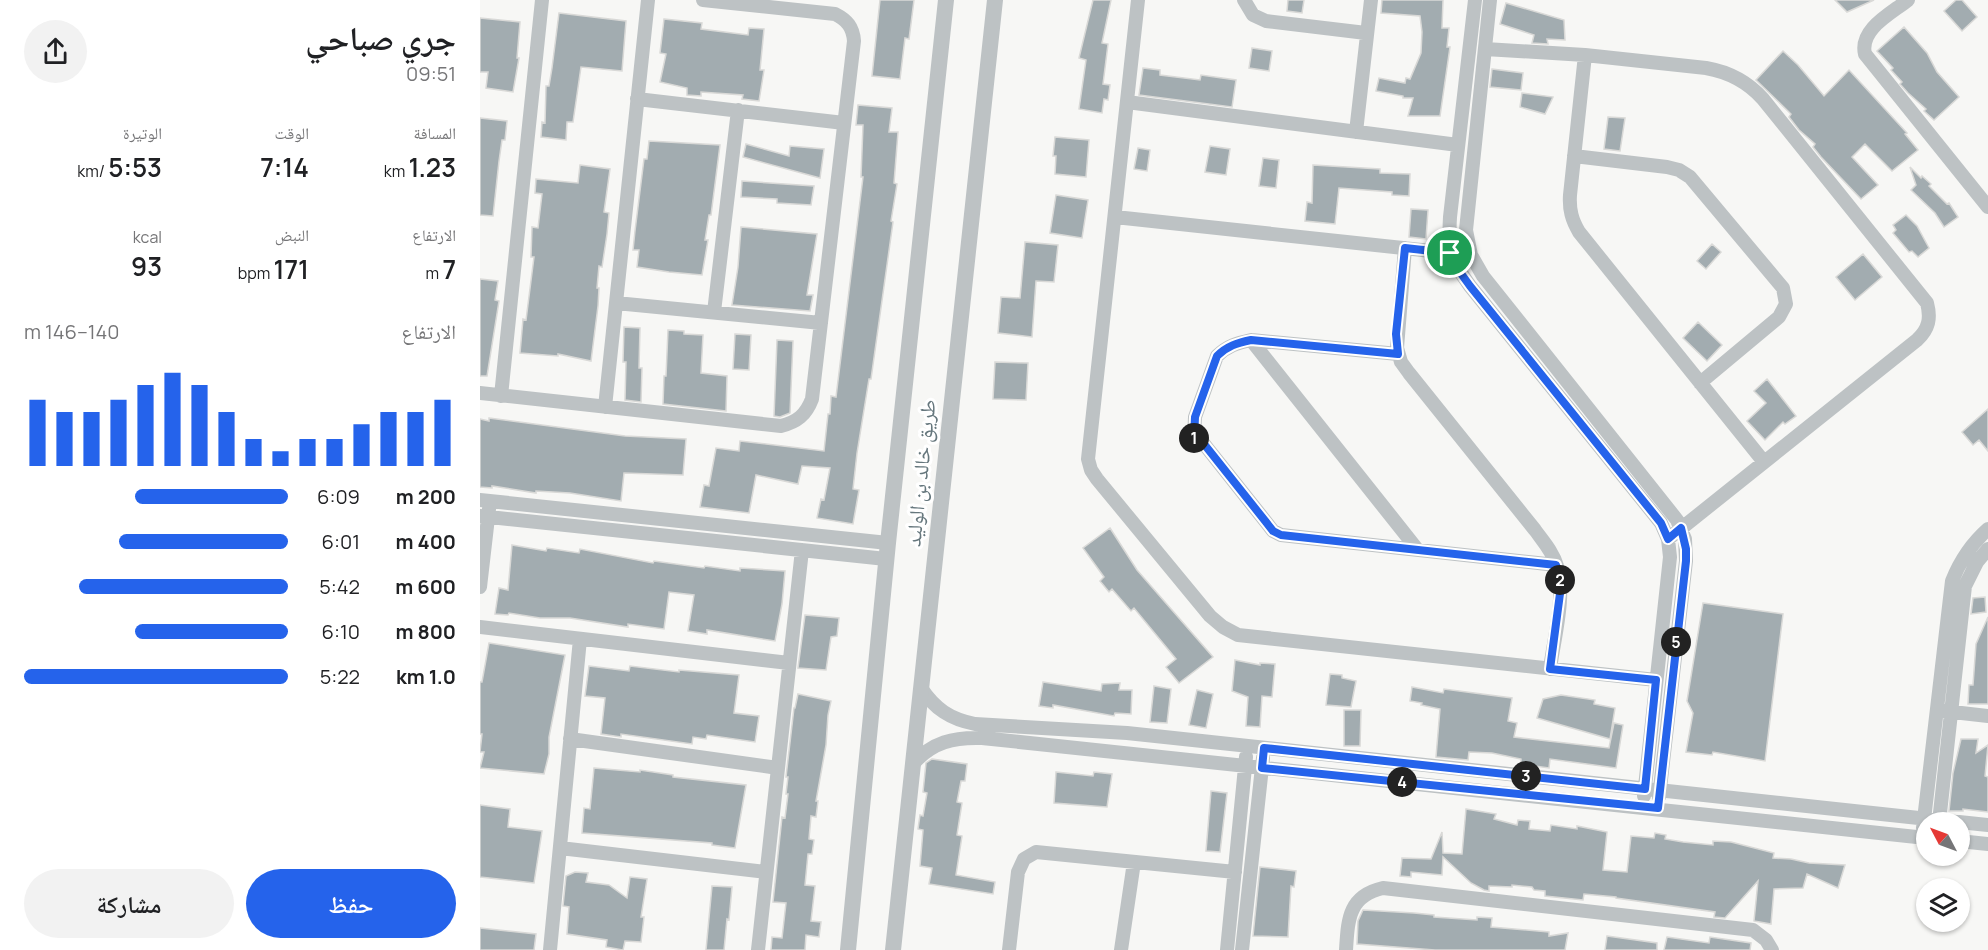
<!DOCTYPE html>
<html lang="ar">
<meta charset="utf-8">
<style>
body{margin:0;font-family:Manrope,"Noto Naskh Arabic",sans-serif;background:#f2f2f2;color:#202124;direction:rtl;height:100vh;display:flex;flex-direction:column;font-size:22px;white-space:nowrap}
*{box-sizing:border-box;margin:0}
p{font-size:20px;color:#757577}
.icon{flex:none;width:33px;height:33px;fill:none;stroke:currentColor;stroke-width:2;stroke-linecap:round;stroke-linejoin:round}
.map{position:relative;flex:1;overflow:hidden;direction:ltr}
.sheet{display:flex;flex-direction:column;background:#fff;width:480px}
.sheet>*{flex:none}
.needle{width:39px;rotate:311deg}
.controls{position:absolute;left:1436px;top:812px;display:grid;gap:12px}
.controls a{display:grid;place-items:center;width:54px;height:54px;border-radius:50%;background:#fff;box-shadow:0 2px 4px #0004;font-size:30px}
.pin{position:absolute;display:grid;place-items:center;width:51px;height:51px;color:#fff;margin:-26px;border:3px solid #fff;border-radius:50%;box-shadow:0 2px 6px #0007}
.km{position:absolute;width:30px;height:30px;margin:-15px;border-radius:50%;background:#222;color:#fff;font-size:16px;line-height:30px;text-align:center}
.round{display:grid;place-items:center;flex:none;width:63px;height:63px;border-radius:32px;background:#f2f2f2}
.summary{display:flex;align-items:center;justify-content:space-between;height:102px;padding:0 24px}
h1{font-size:33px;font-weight:600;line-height:45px}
.stats{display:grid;grid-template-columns:repeat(3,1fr);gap:9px;height:102px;padding:6px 24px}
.stats div{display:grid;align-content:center}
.stats b{font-size:26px;font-weight:600}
.stats small{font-size:16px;font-weight:400}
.stats p{font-size:16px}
.chart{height:168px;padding:12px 24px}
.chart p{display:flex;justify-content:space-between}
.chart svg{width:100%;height:108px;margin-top:6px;stroke:#2563eb;stroke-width:6}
.cta{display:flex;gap:12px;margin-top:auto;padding:12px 24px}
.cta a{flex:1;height:69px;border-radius:36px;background:#2563eb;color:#fff;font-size:24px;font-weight:600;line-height:69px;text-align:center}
.cta a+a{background:#f2f2f2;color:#202124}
ul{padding:0 24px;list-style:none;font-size:20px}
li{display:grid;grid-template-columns:96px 72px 1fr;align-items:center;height:45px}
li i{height:15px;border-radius:8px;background:#2563eb}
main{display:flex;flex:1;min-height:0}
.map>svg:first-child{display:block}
</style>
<main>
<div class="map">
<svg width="1508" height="950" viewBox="0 0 1508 950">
<rect width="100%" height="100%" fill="#f7f7f5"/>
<path fill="#a2acb0" stroke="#d9d9d7" stroke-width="1.5" d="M400,0H434L429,39L425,38L420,79L392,76Z
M613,0H631L622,43L628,44L623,84L630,85L628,100L624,99L622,113L599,109L606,60L599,58Z
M808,0H824L822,13L807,11Z
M902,0H963L962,28H969L967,47H970L960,116H928L933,98H923V96L896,91L899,78L925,83L926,78L930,79L941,53L942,32L940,16L901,13Z
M1355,0H1394L1367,12Z
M1476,0H1482L1497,17L1482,31L1464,11Z
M1026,3L1084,20L1085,40L1067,39L1068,44L1052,43L1054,35L1020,24Z
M79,13L146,21L142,71L101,67L93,122H87L86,140L61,137L62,122L65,123L66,86H69L72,68Z
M0,18L40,22L37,58H39L33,92L6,88L8,72H0Z
M184,19L222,23L221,29L268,35L269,28L284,29L280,70H284L279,101L262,99L263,95L221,92V96L207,95V88L180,82L186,54L180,53Z
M1424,27L1447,53L1457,72L1479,97L1454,120L1444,111L1446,109L1428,93L1420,84L1422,82L1411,70L1413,68L1397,51Z
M772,48L792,51L789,71L769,68Z
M1303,51L1318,65L1344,96L1369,70L1427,133L1425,134L1438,150L1412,171L1385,144L1372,157L1398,185L1381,199L1341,157L1333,147L1335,144L1319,130L1309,117L1311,114L1276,80Z
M663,68L680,70V75L720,80L721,75L756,80L752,107L659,95Z
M1012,69L1043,73L1041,90L1010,87Z
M1042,93L1073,97L1065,114L1040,107Z
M378,105L412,108L409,132H418L414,183L417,184L411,221L413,222L391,379H389L377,453L373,489L379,490L373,524L337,518L341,499L344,500L350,468L322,466L318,484L276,475L269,513L220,507L224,485L229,486L236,448L259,451L260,441L344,451L348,414H350L351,396L356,397L383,177H381L383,125H376Z
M1128,117L1145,118L1140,151L1124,149Z
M0,118L27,121L25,140H22L19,161L13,216L0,215Z
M575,137L609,140L606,177L575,174L576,156H573Z
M169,141L240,145L231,215H229L225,240H228L222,275L189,272L157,267L159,250H153L155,231L164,159H167Z
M266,144L309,156L310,146L344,149L340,178L263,157Z
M730,146L750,149L746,175L725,172Z
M658,148L670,150L667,171L654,169Z
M783,158L799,160L796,188L779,186Z
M100,165L130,169L124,212L129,213L127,234L122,267L119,266L117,288H119L118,306L111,361L78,354V356L40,353L43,319L46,320L54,257H51L52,227L58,228L62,194L55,193L56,179L98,183Z
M833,165L900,169V173L930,174L929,196L912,195V192L859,188L855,224L825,221L827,202L832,203Z
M1430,167L1441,178L1442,176L1451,184L1449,186L1467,204L1469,203L1478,217L1464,227L1455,213L1431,190L1436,185Z
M262,181L334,186L331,205L297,203V199L261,197Z
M576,195L608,200L602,238L570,233Z
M931,209L948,210L946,239L929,237Z
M1426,215L1437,226L1449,248L1438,257L1432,251L1429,252L1413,233L1416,230L1413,225Z
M261,227L337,234L327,295H333L330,311L252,305L258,267Z
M545,242L578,245L574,282L556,281L552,337L518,333L521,297L540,298Z
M1232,244L1241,252L1226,269L1217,261Z
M1383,254L1402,277L1375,300L1356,277Z
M0,279L18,281L15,300L19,301L7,376H0Z
M1218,322L1242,345L1227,361L1203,338Z
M144,327L160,328L159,368H162L161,402L145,400L146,362H143Z
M188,330L204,331V334L223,335L221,373L247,376L246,411L183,404L184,376H186Z
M255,334L271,335L269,370L253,369Z
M297,340L313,341L310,413L300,417L294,416Z
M515,362L548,363L546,400L513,399Z
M1287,379L1316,416L1305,424L1303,422L1285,440L1267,421L1286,403L1274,391Z
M1508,409V451L1499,440L1493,445L1482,432Z
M9,418L145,436L206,439L203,475L144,473L141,501L90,493L56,491V493L12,486V488L0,487V419L9,421Z
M630,528L657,570L733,657L699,683L686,667L696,659L654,608L651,611L632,589L629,592L620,581L624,577L603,548Z
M32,545L66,551L67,548L99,553L100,549L173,563L174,561L224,568L225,566L260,571V568L305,571L302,604L295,641L227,630V634L208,631L214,595L189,592L184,629L148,624V627L90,618H60L29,613L28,615L15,614L19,588L28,590Z
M1505,597L1506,612L1491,614L1493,598Z
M1223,603L1303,614L1285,761L1233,752L1232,755L1206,752L1213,713L1207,701Z
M325,615L359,618L357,636L351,637L346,670L318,668Z
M1508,617V704H1488L1489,685H1493L1496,644Z
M9,643L85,655L69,737V754L64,774L0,768L4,752H0L2,734H0V682H2Z
M755,660L780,665V663L795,664L792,697L782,696L780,727L766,726L768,697L752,691Z
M109,666L149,671L150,666L199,672V670L259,675L254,713L279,716L275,742L227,735L226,739L213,737L212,744L141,734V737L121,734L125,698L105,696Z
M850,674L862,675V678L876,681L871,707L846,705Z
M563,682L621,691L622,684L640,683L639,690H652L651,714L635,713L634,716L573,705V708L559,706Z
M674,686L691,689L687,723L670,722Z
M932,687L963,693L964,689L1032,698L1028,721L1037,723L1034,737L1129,748L1134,723L1143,725L1136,768L1070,759L1069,768L1041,764V759L1012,753L989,752L988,760L956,757L960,709L941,705L942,703L930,701Z
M717,690L733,694L726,728L709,725Z
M318,694L351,701L348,715L346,745L336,801H338L336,817L331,816L329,839L334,840L332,854H328L325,885L335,886L331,921L341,922L339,937L326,935L325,950H291L292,937L302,938L306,903L293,902L302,817L305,818L308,794H306L308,777H306L314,708H315Z
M1081,695L1115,700L1114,704L1135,708L1130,739L1057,718L1063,699Z
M864,710H881L880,746H864Z
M1481,739H1498L1496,753L1508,745L1505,776L1508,777V812L1483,809V811H1469L1473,773Z
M452,759L487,764L485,781H481L477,802L482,803L477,835L482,836L476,875L515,882L513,894L449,884L452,868L440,866L443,830L438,829L440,815L443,816L447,793L443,792L446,763Z
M114,768L160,772V770L193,775V777L266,785L255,848L232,845V843L102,833L104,808L110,809Z
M576,772L613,776L614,772L632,774L627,807L574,803Z
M731,791L747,793L740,852L726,851Z
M0,805L30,809L28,827L62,831L54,883L0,877Z
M986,809L1016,814L1014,819L1037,825L1038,820L1050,821L1049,829L1070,831L1071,825L1097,829V826L1127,832L1123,870L1147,872L1151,836L1174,838L1175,833L1186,835L1185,839L1203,842L1233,845V841L1251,842L1294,853L1293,858L1311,859L1329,863L1365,865L1358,888L1327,874L1323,888L1294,889L1291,924L1274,921L1278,881L1245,918L1234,917L1235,912L1136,898V897L1104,894L1103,900L1065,896V891L1054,890L1052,887L1032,885V887L1009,886V891L1004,890L991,883L963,857L962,875L931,872V877L920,876L922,858L951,859L962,832L963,853L982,854Z
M780,867L816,871L814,887L811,886L808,937L773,936Z
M95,872L108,873L106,882L129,885L147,898L150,877L167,879L161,917H164L161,942L145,941L143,950L126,947L127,940L87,934L89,907L83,906L86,876Z
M232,886L252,887L249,920L247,919L244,950H226Z
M883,910L934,913L954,915V917L997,920V917L1012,918L1011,927L1069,932V936L1088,933L1085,950H955L877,944L878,921Z
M0,928L56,934L54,950H0Z
M1127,936L1177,943V950H1125Z
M1187,937L1229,943L1230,937L1271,943L1270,950H1184Z"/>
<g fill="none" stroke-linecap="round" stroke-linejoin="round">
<path stroke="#bdc2c4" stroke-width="14" d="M658,0L608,459L611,470L617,479L730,616L743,627L758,635L1176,680
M764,0L773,15L786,21L886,33
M995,0L970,217C968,249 971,260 990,286L1181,523L1188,539L1190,557L1164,796
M1010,0L986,230L991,255L1003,276L1197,520L1205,539L1206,561L1179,797
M1428,0C1412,13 1379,29 1385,54L1508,207
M1005,49L1105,55L1226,68C1249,72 1267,81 1283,99L1447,303C1451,318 1449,329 1437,340L1188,539
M1105,55L1090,195C1089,210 1092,220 1099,232L1284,462
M157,99L364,123
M647,102L978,145
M876,132L891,0
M1094,156L1187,167L1199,170L1210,177L1303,288L1306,304L1299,317L1220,383
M635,217L979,254
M925,248L917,348L921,362L929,373L1055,530C1063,541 1073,552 1077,566C1086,595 1074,638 1070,669
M136,303L341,323
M234,312L258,110
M771,340L937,549
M918,354L771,340C757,343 747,346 737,356L715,417L714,439L724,444L786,522L793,531L801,535L1076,565
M0,393L301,426C317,422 326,415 332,399L374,41C373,27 367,20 355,14L223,0
M21,396L62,0
M125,407L168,0
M0,500L408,543
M0,516L406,559
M0,587L9,509
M0,627L309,663
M441,688C455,709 470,719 495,724L647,733L1476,822
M1464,711L1508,716
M90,739L298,768
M433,764C452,742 474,737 502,738L1446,838
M1459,822L1485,586L1497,562L1508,549
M1479,822L1508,825
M1443,828L1472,581C1480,561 1491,544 1508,529
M1479,841L1508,844
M80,848L286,872
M70,950L100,639
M278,950L322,550
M529,950L538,872L544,859L556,852L755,872
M641,950L654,862
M747,950L766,757
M762,950L783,758
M866,950C868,920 868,896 903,888L1273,930L1286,940L1292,950"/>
<path stroke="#bdc2c4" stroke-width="16" d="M368,950L408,543L466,0
M413,950L515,0"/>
</g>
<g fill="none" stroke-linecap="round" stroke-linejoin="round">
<defs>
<path id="route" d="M925,248L970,253L977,268L990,286L1181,523L1188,539L1201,528L1206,549V561L1178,808L782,768L784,748L1165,789L1176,680L1070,669L1081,586L1076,565L801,535L793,531L786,522L724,444L714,439L715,417L737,356C747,346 757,343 771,340L918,354L916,334Z"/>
</defs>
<use href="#route" stroke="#fff" stroke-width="12"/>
<use href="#route" stroke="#2563eb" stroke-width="8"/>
</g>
<g text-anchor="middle" stroke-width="6" stroke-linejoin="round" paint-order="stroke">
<g font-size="21" fill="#66777d" stroke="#fff">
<text transform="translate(441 473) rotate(-84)" y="7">طريق خالد بن الوليد</text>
</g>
</g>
</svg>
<div class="controls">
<a><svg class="needle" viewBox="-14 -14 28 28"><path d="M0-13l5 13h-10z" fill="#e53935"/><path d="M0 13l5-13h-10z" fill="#757577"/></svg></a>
<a><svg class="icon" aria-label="layers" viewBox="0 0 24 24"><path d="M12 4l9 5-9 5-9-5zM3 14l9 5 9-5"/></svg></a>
</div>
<div class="pin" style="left:970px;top:253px;background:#1e9e55"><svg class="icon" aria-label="arrive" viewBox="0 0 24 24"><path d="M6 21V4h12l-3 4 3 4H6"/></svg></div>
<b class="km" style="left:714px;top:438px">1</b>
<b class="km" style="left:1080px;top:580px">2</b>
<b class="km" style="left:1046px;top:776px">3</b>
<b class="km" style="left:922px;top:782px">4</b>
<b class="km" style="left:1196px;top:642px">5</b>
</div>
<section class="sheet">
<div class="summary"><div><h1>جري صباحي</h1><p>09:51</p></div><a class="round"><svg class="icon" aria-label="share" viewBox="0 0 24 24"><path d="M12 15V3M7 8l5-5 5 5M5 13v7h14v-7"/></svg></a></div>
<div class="stats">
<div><p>المسافة</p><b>1.23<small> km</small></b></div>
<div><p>الوقت</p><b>7:14</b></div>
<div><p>الوتيرة</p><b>5:53<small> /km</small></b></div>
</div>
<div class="stats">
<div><p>الارتفاع</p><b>7<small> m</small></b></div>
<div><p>النبض</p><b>171<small> bpm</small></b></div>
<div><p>kcal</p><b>93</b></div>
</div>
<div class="chart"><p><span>الارتفاع</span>140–146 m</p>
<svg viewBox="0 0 160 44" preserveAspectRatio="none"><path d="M5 44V17M15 44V22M25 44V22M35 44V17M45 44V11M55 44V6M65 44V11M75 44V22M85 44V33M95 44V38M105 44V33M115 44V33M125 44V27M135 44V22M145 44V22M155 44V17"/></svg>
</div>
<ul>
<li><b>200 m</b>6:09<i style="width:58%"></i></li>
<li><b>400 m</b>6:01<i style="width:64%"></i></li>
<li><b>600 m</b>5:42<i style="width:79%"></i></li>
<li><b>800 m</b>6:10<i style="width:58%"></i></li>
<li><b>1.0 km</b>5:22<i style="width:100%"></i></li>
</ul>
<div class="cta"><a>حفظ</a><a>مشاركة</a></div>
</section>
</main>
